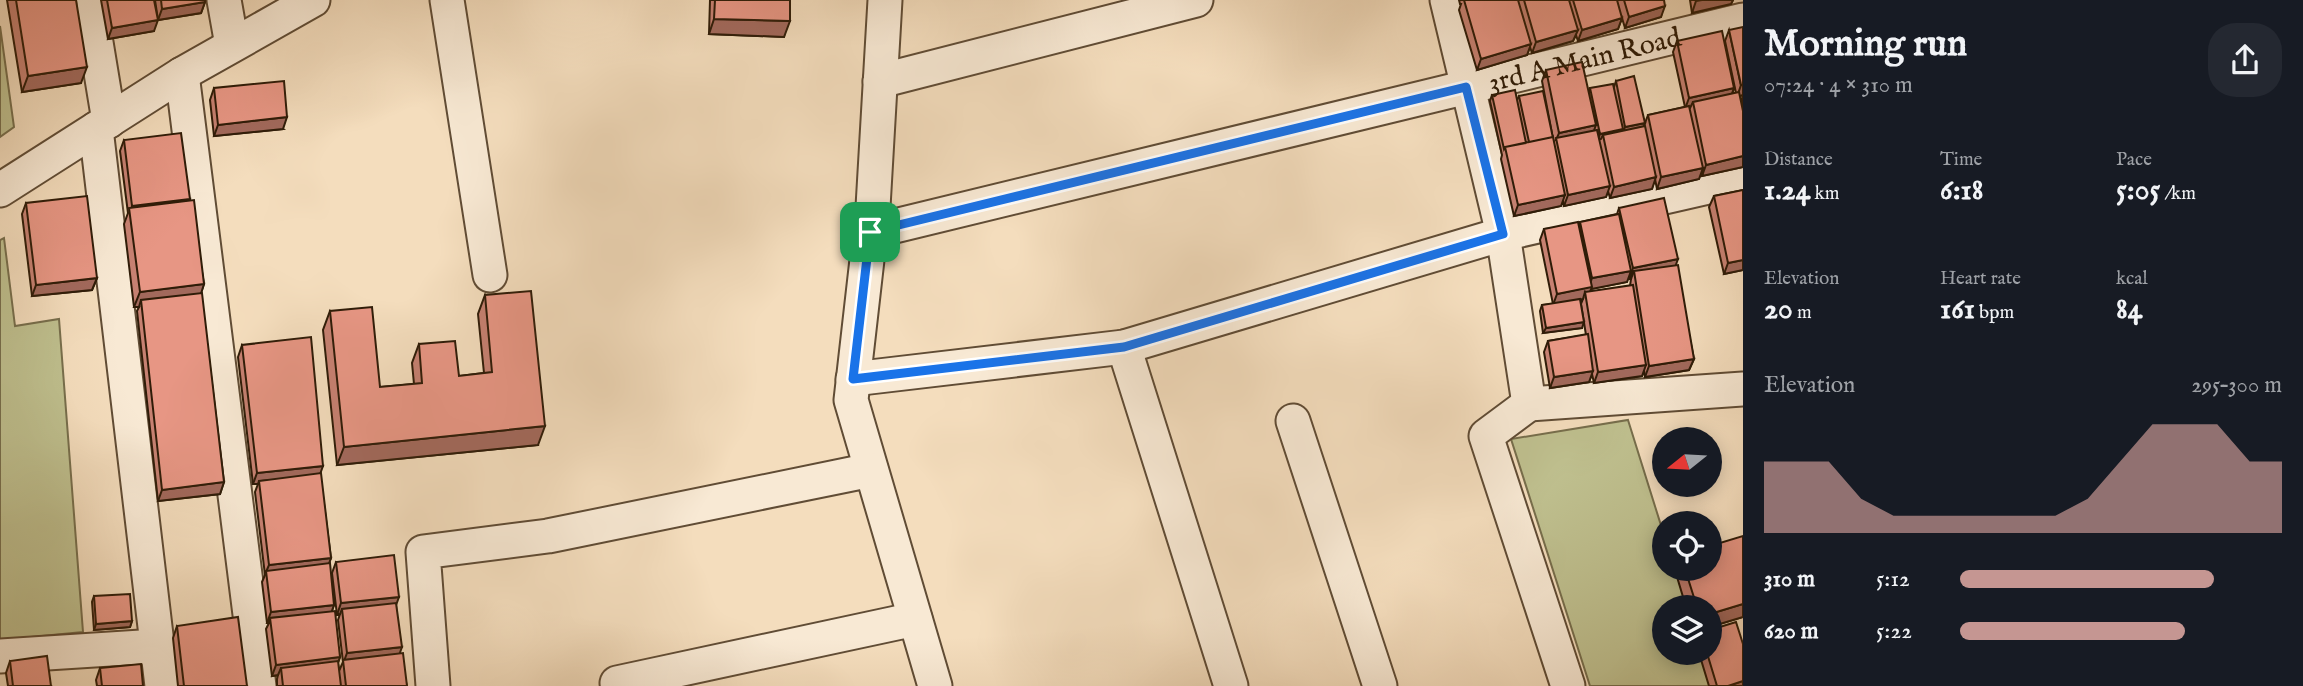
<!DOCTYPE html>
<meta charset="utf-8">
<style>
body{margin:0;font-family:"IM FELL English",serif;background:#242831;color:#f1f3f6;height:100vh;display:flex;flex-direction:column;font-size:26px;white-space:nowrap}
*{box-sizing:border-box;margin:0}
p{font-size:23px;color:#9ea1a6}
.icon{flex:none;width:38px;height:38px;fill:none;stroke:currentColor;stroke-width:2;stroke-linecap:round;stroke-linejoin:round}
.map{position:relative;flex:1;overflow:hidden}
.details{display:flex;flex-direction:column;background:#171b24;width:560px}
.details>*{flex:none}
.needle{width:46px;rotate:252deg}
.controls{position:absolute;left:1652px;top:427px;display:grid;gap:14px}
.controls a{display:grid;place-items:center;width:70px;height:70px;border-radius:50%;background:#171b24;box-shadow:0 4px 18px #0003;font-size:35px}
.pin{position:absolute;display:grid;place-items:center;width:60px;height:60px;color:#fff;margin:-30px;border-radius:14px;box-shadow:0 4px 10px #0006}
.round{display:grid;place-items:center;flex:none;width:74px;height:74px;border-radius:28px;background:#242831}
.head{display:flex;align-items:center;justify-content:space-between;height:119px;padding:0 21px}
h1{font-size:38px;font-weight:800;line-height:52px}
.metrics{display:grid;grid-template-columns:repeat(3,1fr);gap:10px;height:119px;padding:7px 21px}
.metrics div{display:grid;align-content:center}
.metrics b{font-size:30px;font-weight:800}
.metrics small{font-size:19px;font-weight:400}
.metrics p{font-size:19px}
.chart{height:196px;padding:14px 21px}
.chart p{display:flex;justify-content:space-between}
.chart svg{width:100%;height:126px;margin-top:7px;fill:#c59692;opacity:.7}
ul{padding:0 21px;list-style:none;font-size:23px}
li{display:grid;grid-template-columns:112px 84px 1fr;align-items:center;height:52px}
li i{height:18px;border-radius:9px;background:#c59692}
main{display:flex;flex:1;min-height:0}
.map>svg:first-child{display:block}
</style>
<main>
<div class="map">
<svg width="1743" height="686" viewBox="0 0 1743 686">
<rect width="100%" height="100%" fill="#f4ddbd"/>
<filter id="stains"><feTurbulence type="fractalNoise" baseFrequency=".00286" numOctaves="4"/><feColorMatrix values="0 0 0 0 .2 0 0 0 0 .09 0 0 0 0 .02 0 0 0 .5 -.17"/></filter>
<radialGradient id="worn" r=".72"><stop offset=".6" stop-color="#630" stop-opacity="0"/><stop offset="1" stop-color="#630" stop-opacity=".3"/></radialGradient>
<path fill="#bfc08f" stroke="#776e4c" stroke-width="2" d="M0,26L14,127L0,137Z
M4,238L15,326L59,319L83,632L0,640V240Z
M1628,420L1664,535V569H1675L1687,607H1664V653H1701L1711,686H1590L1511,439Z"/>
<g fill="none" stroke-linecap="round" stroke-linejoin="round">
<defs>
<g id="minor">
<path d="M89,0L109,121"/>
<path d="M224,0L232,45"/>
<path d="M447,0L490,275"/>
<path d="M885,0L873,207L851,400L935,686"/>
<path d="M1447,0L1503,234L1529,404"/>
<path d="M182,74L259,686"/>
<path d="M880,81L1196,0"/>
<path d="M96,129L162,686"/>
<path d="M0,190L182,74L313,0"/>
<path id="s1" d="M870,232L1743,20"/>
<path d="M1124,347L1231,686"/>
<path d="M853,379L1124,347L1503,234L1743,179"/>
<path d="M1529,404L1486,436L1568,686"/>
<path d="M1529,404L1743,389"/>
<path d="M1293,421L1380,686"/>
<path d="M0,656L157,646"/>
<path d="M617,683L915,619"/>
<path d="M433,686L423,552L548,536L871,470"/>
</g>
</defs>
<use href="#minor" stroke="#604c35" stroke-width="37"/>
<use href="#minor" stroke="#f8e9d4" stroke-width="33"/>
</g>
<path fill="#c78172" stroke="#2f1c08" stroke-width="2" fill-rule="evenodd" d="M7,0H76L81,83L22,92Z
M101,0H154V31L108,39Z
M155,0H205V2L201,13L158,20Z
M710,0H790L784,37L709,34Z
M1459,0H1664L1661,17L1625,28L1622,18L1618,29L1578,41L1576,35L1573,41L1532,53L1530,47L1527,55L1477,70L1459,10L1461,4H1460Z
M1690,0H1733L1731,4L1692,13Z
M1729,30L1743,95L1740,96L1741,101L1743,96V167L1702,176L1701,172L1699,179L1657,189L1655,179L1652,189L1610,198L1608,191L1606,197L1564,206L1563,200L1561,206L1514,216L1501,159L1502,155L1490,101L1492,95L1517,100L1519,96L1553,139L1554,144L1542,81L1546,70L1589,92L1590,88L1614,87L1616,81L1645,123L1648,115L1685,107L1673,52L1677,41L1734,88L1732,94L1736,93L1725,41Z
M214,88L283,129L214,136L210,100Z
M124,140L190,199L204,284L201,293L224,482L220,494L158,501L137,311L139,307H134L124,224L128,213L120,151Z
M1743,190V270L1724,274L1709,207L1714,196Z
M26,203L97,278L92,290L32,296L22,214Z
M1619,208L1675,265L1694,359L1689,370L1645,377L1644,370L1642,376L1594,383L1592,374L1589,382L1550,388L1544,352L1548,341L1586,335L1581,304L1583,299L1580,300L1582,328L1543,333L1540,311L1542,305L1553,304L1540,240L1544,229L1579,226L1580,222L1617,214ZM1628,277L1629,279H1631L1630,286L1590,292L1591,289L1627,282Z
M485,295L538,445L337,465L323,330L330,311L380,387L414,384L412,363L419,344L459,376L484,373L478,314Z
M242,345L320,473L331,558L329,563L334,605L332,611L340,657L338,663L339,671L343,662L338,620L340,614L337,615L332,573L336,562L396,604L399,654L407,686H277V679L278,675L272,676L266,629L269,623H267L262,582L265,575L255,492L258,484H253L238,357Z
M1676,569H1710L1743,617L1710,627V607H1686L1675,570Z
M94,596L132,621L130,627L94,630L92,602Z
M177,626L247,686H178L173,638Z
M1699,653H1710L1743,686H1709Z
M10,661L51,686H8L6,673Z
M100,668L143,686H97L96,680Z"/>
<path fill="#a2695c" stroke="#2f1c08" stroke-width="2" d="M1702,0H1733L1731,4L1692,13L1696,1Z
M205,2L201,13L158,20L162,9Z
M1665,6L1661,17L1625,28L1629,17Z
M1622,18L1618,29L1578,41L1582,30Z
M714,19L790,21L784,37L709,34Z
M158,20L154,31L108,39L112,28Z
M1578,30L1573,41L1532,53L1536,42Z
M1531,44L1527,55L1477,70L1481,59Z
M87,67L81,83L22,92L28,76Z
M1741,85H1743V95L1737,97Z
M1734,88L1730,99L1693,102L1690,108L1685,109L1689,98Z
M287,117L283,129L214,136L218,125Z
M1645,123L1643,129L1623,133L1625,127Z
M1596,125L1592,136L1556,140L1559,133Z
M1623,129L1621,135H1603L1601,139L1598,140L1600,134Z
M1743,156V167L1702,176L1706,165Z
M1703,168L1699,179L1657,189L1661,177Z
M1656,177L1652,189L1610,198L1614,187Z
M1610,186L1606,197L1564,206L1568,195Z
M1565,195L1561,206L1514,216L1518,205Z
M190,199L186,211L130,213L132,206Z
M1678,259L1674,270L1634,271L1631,279H1629L1633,268Z
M1743,260V270L1724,274L1728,263Z
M1631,271L1627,282L1591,289L1588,298L1585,292L1583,299L1553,305L1557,294L1589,287L1592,278Z
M97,278L92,290L32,296L36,285Z
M204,284L199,300H141L139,307H134L140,292Z
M1584,322L1582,328L1543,333L1546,328Z
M1694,359L1689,370L1645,377L1649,366Z
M1646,365L1642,376L1594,383L1598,372Z
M1593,371L1589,382L1550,388L1554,377Z
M545,426L538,445L337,465L344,447Z
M323,466L319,477L259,481L258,484H253L257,473Z
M224,482L220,494L158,501L162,490Z
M331,558L327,569L266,572L269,565Z
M399,597L395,608L342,609L340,614L337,615L341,603Z
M1743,604V617L1710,627V614Z
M334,605L330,616L270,618L269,623H267L271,612Z
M132,621L130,627L94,630L96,624Z
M402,647L398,658L343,664L347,653Z
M340,657L336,668H281L278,675L272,676L276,665Z
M1743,681V686H1728Z"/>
<path fill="#e79684" stroke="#2f1c08" stroke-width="2" d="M16,0H76L87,67L28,76Z
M107,0H154L158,20L112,28Z
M161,0H205V2L162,9Z
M715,0H790V21L714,19Z
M1464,0H1518L1531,44L1481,59Z
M1524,0H1569L1578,30L1536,42Z
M1573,0H1617L1622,18L1582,30Z
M1624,0H1664L1665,6L1629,17Z
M1743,27V85H1741L1729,30Z
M1722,31L1734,88L1689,98L1677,41Z
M1582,62L1596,125L1559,133L1546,70Z
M1634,76L1645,123L1625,127L1616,81Z
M284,81L287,117L218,125L214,88Z
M1613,84L1623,129L1600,134L1590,88Z
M1515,90L1526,143L1505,147L1504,149L1492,95Z
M1543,91L1553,138V137L1529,142L1519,96Z
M1739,92L1743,111V156L1706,165L1693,102Z
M1689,106L1703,168L1661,177L1648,115Z
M1645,126L1656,177L1614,187L1603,135Z
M1597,130L1610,186L1568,195L1556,138Z
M181,133L190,199L132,206L124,140Z
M1553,137L1565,195L1518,205L1505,147Z
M1743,190V260L1728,263L1714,196Z
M87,196L97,278L36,285L26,203Z
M1664,198L1678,259L1633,268L1619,208Z
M194,200L204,284L140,292L129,208Z
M1619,214L1631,271L1592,278L1580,222Z
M1578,222L1592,287L1557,294L1544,229Z
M1678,265L1694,359L1649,366L1634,271Z
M1633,285L1646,365L1598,372L1585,292Z
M531,291L545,426L344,447L330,311L372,307L380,387L422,383L419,344L455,341L459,376L492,372L485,295Z
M202,293L224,482L162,490L141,300Z
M1580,299L1584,322L1546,328L1542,305Z
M1588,334L1593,371L1554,377L1548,341Z
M311,337L323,466L257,473L242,345Z
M321,473L331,558L269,565L259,481Z
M1743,536V604L1710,614V607H1697L1685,569H1710V546Z
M394,555L399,597L341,603L336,562Z
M330,563L334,605L271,612L266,571Z
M130,594L132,621L96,624L94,596Z
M396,603L402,647L347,653L342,609Z
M335,611L340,657L276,665L270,618Z
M238,617L247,686H184L177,626Z
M1736,622L1743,644V681L1728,686H1717L1707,653H1710V630Z
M403,653L407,686H346L343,660Z
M47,656L51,686H13L10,661Z
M338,661L341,686H283L281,668Z
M141,664L143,686H102L100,668Z"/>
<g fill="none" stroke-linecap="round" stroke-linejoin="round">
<defs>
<path id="route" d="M1466,87L1503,234L1124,347L853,379L870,232Z"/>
</defs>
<use href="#route" stroke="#fff" stroke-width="14"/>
<use href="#route" stroke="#1a73e8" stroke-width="9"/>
</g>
<g text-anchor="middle" stroke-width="6" stroke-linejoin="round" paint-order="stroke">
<g font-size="28" fill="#2f1c08" stroke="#f8e9d4">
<text dy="10" stroke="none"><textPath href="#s1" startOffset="735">3rd A Main Road</textPath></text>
</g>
</g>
<rect width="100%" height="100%" filter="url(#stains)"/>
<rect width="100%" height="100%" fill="url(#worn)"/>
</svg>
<div class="controls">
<a><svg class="needle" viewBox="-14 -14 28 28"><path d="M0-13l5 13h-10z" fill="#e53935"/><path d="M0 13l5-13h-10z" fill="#9ea1a6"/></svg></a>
<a><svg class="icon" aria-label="locate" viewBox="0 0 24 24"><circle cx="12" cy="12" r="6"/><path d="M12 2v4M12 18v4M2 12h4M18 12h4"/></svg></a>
<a><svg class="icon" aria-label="layers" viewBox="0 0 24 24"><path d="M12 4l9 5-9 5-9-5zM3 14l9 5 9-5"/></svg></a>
</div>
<div class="pin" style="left:870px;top:232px;background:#1e9e55"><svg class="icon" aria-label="arrive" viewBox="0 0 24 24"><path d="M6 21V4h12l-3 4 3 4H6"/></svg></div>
</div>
<section class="details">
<div class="head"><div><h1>Morning run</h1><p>07:24 · 4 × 310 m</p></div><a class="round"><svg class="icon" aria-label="share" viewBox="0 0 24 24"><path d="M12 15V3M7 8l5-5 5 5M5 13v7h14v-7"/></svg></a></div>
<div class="metrics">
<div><p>Distance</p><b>1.24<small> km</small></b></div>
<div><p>Time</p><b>6:18</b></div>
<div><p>Pace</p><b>5:05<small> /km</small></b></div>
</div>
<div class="metrics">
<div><p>Elevation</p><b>20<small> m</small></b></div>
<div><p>Heart rate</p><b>161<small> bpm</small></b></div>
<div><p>kcal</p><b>84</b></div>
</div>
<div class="chart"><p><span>Elevation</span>295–300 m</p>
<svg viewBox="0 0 160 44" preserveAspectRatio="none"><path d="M0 44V19L10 19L20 19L30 32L40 38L50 38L60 38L70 38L80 38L90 38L100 32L110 19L120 6L130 6L140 6L150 19L160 19V44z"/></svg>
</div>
<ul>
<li><b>310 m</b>5:12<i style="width:79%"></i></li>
<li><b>620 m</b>5:22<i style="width:70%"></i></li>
</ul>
</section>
</main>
